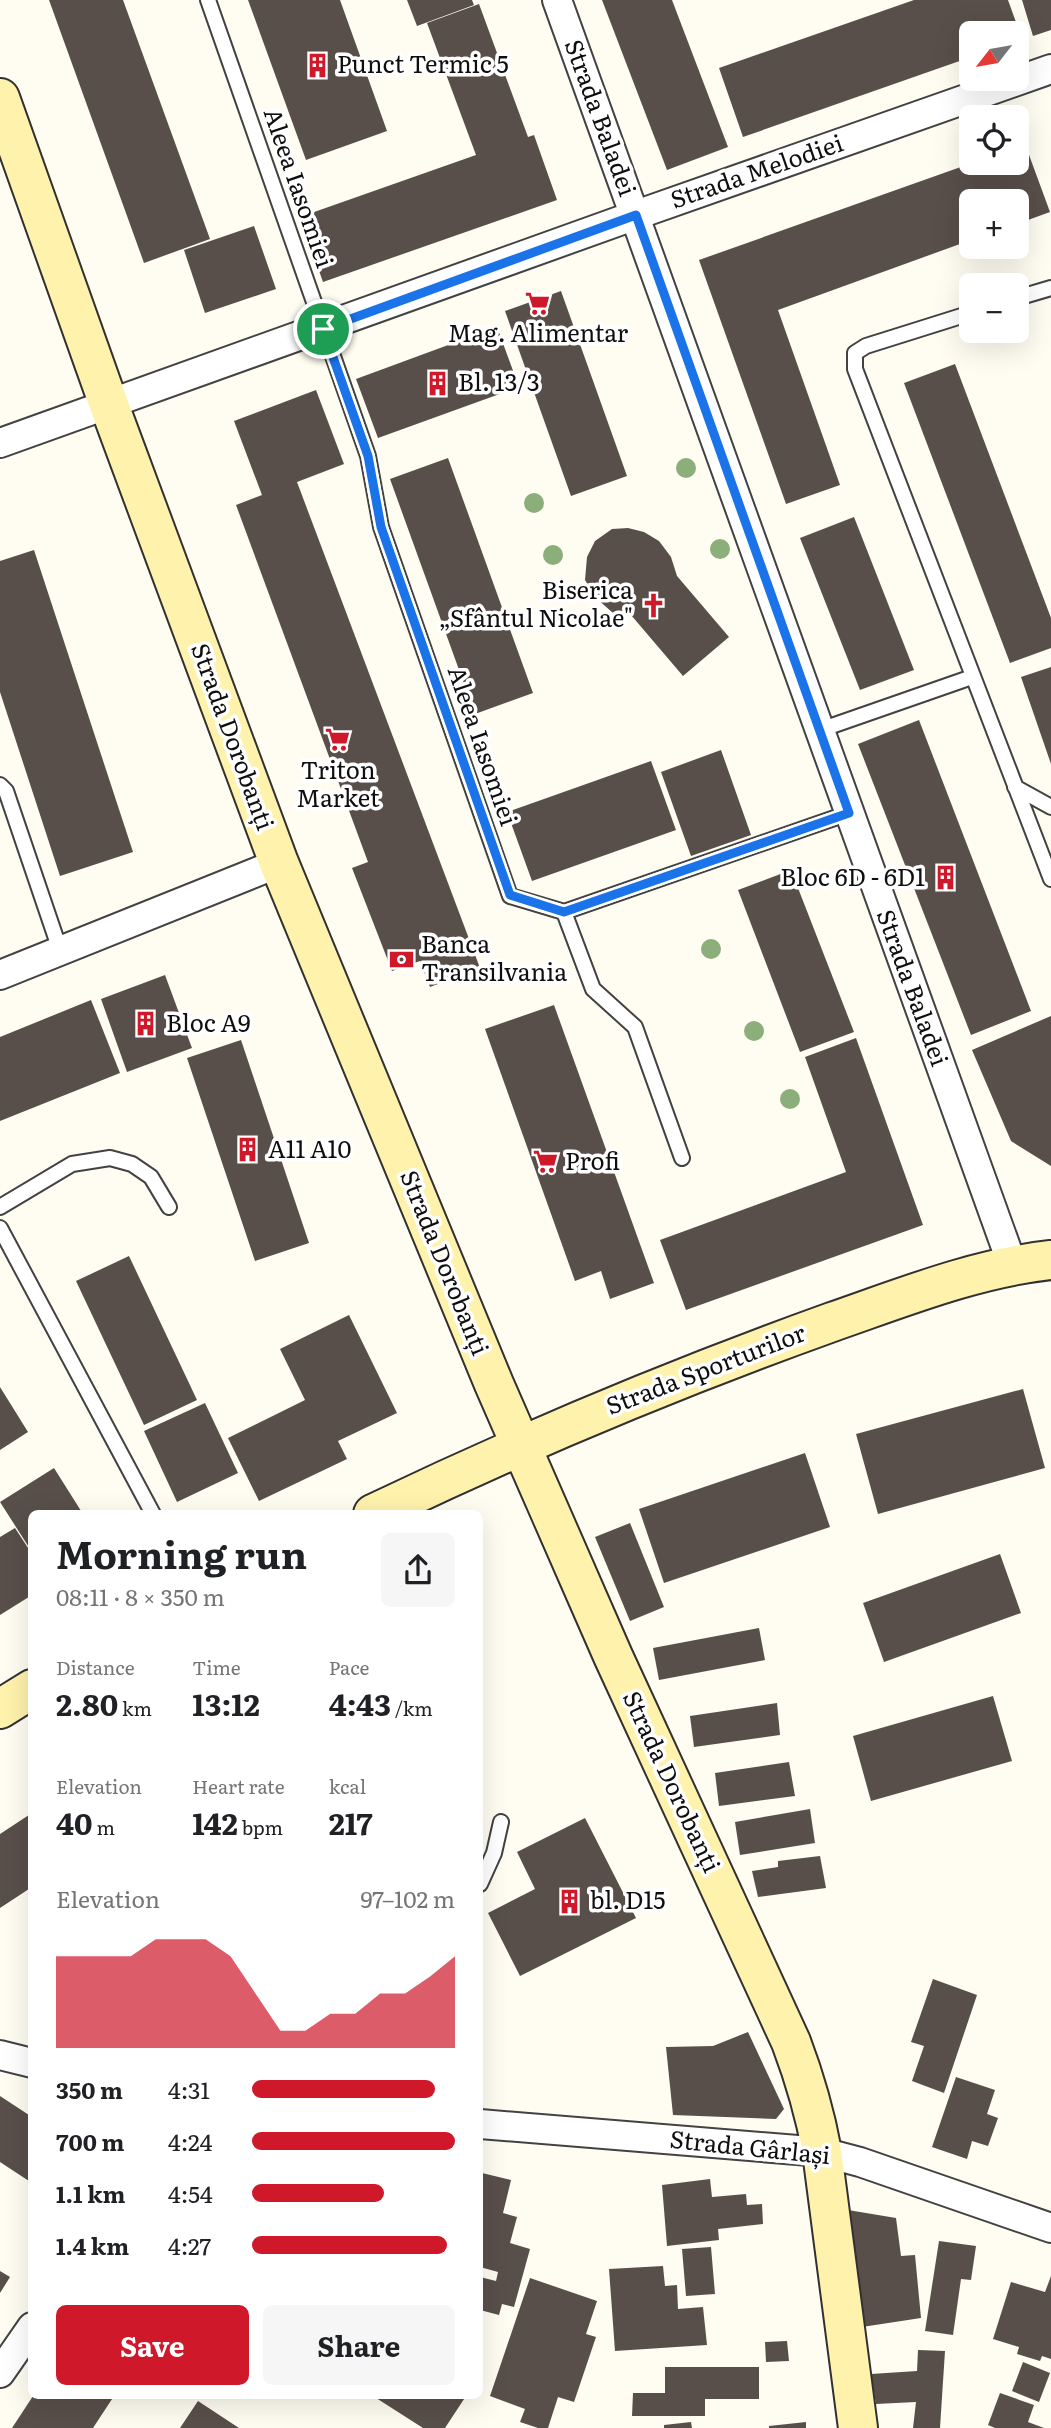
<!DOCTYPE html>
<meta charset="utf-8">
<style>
body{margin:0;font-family:Literata,serif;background:#f6f6f6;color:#202124;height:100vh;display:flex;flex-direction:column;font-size:26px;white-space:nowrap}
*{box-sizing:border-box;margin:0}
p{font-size:23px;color:#757577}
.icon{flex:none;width:38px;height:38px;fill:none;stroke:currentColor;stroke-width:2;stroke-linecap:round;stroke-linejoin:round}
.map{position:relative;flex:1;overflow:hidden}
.details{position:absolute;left:28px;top:1510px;width:455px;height:889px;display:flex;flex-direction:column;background:#fff;border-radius:10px;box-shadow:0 7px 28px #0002}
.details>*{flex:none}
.needle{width:46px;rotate:239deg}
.buttons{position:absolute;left:959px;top:21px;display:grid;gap:14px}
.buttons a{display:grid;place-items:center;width:70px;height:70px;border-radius:10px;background:#fff;box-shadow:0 7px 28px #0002;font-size:35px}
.pin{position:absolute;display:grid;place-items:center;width:60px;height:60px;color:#fff;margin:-30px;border:4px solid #fff;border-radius:50%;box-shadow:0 2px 7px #0007}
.round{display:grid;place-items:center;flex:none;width:74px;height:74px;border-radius:10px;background:#f6f6f6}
.summary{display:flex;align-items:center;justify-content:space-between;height:119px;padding:0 28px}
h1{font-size:38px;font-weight:700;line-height:52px}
.stats{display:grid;grid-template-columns:repeat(3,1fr);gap:10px;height:119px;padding:7px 28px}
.stats div{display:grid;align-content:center}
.stats b{font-size:30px;font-weight:700}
.stats small{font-size:19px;font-weight:400}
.stats p{font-size:19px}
.chart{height:196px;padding:14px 28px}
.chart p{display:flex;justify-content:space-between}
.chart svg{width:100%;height:126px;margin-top:7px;fill:#cf182a;opacity:.7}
.cta{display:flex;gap:14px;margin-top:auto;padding:14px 28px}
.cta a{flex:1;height:80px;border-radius:10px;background:#cf182a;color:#fff;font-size:28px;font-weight:700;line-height:80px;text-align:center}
.cta a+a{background:#f6f6f6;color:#202124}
ul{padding:0 28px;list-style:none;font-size:23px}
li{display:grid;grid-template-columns:112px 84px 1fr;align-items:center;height:52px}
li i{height:18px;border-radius:9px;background:#cf182a}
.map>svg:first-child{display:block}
</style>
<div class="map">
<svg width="1051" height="2428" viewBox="0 0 1051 2428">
<rect width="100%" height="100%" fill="#fffcf2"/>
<path fill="#594f4a" d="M49,0H123L210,239L144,263Z
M248,0H340L387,131L306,160Z
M407,0H472L474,5L417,26Z
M602,0H672L728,147L667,170Z
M914,0H1008L1022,39L1017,41V33H971V57L743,137L719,68Z
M1022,0H1051V30L1033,36Z
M479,4L528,137L534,135L557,200L323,282L300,217L476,155L427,23Z
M1025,144L1050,212L1017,224V201H971V240L778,310L840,485L786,504L699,260L972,163H1017V147Z
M254,226L276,289L205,313L184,250Z
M561,291L627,476L571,496L505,311Z
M497,327L519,387L378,438L356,379Z
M955,364L1051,618V648L1010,663L904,383Z
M316,390L344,464L297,482L480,968L430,987L420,961L392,971L352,868L368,862L236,505L262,495L234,421Z
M448,458L533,693L475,714L390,479Z
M854,517L914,670L860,690L800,538Z
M628,528L644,532L659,541L671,557L677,576L729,637L683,676L631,615L613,613L596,598L585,580L587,557L595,541L612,529Z
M34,550L133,852L60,876L0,692V561Z
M1051,667V764L1021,677Z
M919,720L1031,1011L971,1035L858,744Z
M721,750L751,835L691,856L661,772Z
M651,761L676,830L532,881L507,812Z
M791,870L854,1032L800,1052L738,890Z
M165,975L192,1048L127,1072L101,999Z
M91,1000L120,1073L0,1121V1037Z
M554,1005L654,1283L610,1299L601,1271L575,1281L485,1029Z
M1051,1016V1166L1011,1141L972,1050Z
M856,1038L923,1225L686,1310L660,1240L846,1172L805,1057Z
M241,1040L309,1243L255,1261L187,1058Z
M129,1256L197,1400L144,1425L76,1281Z
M349,1315L397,1413L338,1441L347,1459L259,1501L228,1438L305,1400L280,1349Z
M0,1387L28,1432L0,1450Z
M1023,1389L1045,1468L878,1514L856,1434Z
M205,1403L238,1473L177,1502L144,1431Z
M805,1453L830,1527L664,1583L639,1509Z
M54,1468L83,1514H32V1552L0,1502Z
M630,1523L664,1607L630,1621L595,1537Z
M15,1528L32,1554V1595L0,1615V1537Z
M1000,1554L1021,1613L884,1662L863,1603Z
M759,1628L765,1660L659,1680L653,1648Z
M993,1696L1012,1761L871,1801L853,1736Z
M777,1703L780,1735L694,1747L690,1716Z
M789,1762L795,1796L719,1806L715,1773Z
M810,1809L815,1843L740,1855L735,1822Z
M32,1813V1887L0,1908V1834Z
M585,1818L636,1918L520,1976L488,1913L535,1889L517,1852Z
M820,1856L826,1888L758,1897L752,1871L778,1867V1861Z
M933,1979L977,1995L944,2093L912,2081L924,2046L911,2042Z
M748,2032L784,2109L776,2119L673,2115L666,2047L713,2046Z
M956,2077L995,2090L987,2114L998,2118L988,2146L972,2141L967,2159L932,2147Z
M0,2096L32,2117V2183L0,2162Z
M482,2173L511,2180L503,2213L517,2217L510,2243L530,2249L514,2307L502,2304L499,2315L480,2310V2277L496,2281L498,2272L480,2267V2181Z
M710,2179L712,2197L746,2194L747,2205L762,2204L763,2224L718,2229L719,2240L667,2246L662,2185Z
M848,2210L896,2218L901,2256L915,2255L921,2318L862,2327Z
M939,2241L976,2246L971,2280L961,2279L953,2335L925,2331Z
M711,2247L715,2294L686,2296L682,2249Z
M663,2266L665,2286L677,2285L678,2309L703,2307L707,2345L615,2351L609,2269Z
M0,2271L10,2277L0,2293Z
M1051,2276V2359L1042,2356L1040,2361L1017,2354L1019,2347L993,2339L1011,2282L1045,2292Z
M530,2278L597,2301L586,2334L596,2337L574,2402L558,2397L548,2428H538L520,2422L525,2409L490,2396Z
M787,2341L789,2361L766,2362L765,2342Z
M918,2350L945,2351L940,2428H913L916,2402L876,2404L871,2374L917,2371Z
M1023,2362L1050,2373L1039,2402L1012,2391Z
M665,2367H759V2399H705V2416H632L633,2393H665Z
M1000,2393L1034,2405L1028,2422L1044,2428H995L988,2425Z
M33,2396H114L93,2428H12Z
M373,2396H466L445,2428H423Z
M198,2401L239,2428H180Z
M691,2422L692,2428H664V2425Z
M806,2422V2428H769V2426Z"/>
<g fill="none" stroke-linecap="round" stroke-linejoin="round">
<defs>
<path id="lane" d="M208,0L368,456L381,527L510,896L564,912L593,989L635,1027L682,1158
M1017,298L1051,288
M971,313L866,346L855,353V369L1051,879
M820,730L972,677
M0,785L6,791L60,950
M1015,787L1051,807
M564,912L849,813
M0,1207L72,1164L110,1158L132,1164L151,1177L169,1207
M0,1228L153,1514
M480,1884L494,1853L501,1822"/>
<path id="street" d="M557,0L1012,1264
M0,443L636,215L1051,69
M0,975L279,863
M0,2055L32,2063
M480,2124L822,2152L860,2162L1051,2228
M0,2373L32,2327"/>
<path id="secondary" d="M0,98L109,405L279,863L494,1384L613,1656L791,2042C805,2079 815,2114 822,2152L858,2428
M373,1514C523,1442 676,1378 832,1322C904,1297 976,1268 1051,1260
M0,1709L32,1689"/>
</defs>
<use href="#lane" stroke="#424242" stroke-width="18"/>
<use href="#street" stroke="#424242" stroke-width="32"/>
<use href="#secondary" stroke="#313131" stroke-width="42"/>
<use href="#lane" stroke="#fff" stroke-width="14"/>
<use href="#street" stroke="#fff" stroke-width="28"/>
<use href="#secondary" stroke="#fff2ad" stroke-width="38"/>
</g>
<g fill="#8cae7a">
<circle cx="686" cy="468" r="10"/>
<circle cx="534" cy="503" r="10"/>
<circle cx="720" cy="549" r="10"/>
<circle cx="553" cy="555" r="10"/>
<circle cx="711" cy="949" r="10"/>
<circle cx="754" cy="1031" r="10"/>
<circle cx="790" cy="1099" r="10"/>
</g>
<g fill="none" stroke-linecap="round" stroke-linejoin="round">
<defs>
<path id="route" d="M636,215L849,813L564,912L510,895L381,527L368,456L323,329Z"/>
</defs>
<use href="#route" stroke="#fff" stroke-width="14"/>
<use href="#route" stroke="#1a73e8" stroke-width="9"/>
</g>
<defs>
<symbol id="building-bare" viewBox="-9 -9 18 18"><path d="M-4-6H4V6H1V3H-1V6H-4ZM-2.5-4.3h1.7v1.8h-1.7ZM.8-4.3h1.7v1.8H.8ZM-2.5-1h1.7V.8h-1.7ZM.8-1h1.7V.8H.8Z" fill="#cf182a" stroke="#fff" stroke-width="2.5" paint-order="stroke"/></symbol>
<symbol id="supermarket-bare" viewBox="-9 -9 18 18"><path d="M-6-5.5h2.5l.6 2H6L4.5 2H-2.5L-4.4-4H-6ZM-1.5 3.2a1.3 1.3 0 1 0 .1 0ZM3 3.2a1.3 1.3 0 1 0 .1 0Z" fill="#cf182a" stroke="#fff" stroke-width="2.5" paint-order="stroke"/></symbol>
<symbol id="church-bare" viewBox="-9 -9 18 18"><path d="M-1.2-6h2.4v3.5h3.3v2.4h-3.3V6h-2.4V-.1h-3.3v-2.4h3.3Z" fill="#cf182a" stroke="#fff" stroke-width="2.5" paint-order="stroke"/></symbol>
<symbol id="bank-bare" viewBox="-9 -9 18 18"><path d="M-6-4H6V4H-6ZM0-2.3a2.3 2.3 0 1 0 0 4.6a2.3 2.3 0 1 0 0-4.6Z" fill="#cf182a" stroke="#fff" stroke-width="2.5" paint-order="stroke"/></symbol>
</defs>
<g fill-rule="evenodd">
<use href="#building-bare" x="300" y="48" width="35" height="35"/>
<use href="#supermarket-bare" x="520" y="286" width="35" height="35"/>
<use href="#building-bare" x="420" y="366" width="35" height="35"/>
<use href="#church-bare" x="636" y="588" width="35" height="35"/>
<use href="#supermarket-bare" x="320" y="722" width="35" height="35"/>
<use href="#building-bare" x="928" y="860" width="35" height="35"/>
<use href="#bank-bare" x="384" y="942" width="35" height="35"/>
<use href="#building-bare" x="128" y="1006" width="35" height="35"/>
<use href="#building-bare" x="230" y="1132" width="35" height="35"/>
<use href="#supermarket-bare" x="528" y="1144" width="35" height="35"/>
<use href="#building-bare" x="552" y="1884" width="35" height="35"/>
</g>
<g text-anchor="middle" stroke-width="7" stroke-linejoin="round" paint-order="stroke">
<g font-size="24" fill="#0f0f0f" stroke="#fff" text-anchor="start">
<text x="337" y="73">Punct Termic 5</text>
<text x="538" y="342" text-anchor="middle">Mag. Alimentar</text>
<text x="458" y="391">Bl. 13/3</text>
<text x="633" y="599" text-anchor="end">Biserica<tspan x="633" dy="28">„Sfântul Nicolae"</tspan></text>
<text x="338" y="779" text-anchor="middle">Triton<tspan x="338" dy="28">Market</tspan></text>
<text x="925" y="886" text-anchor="end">Bloc 6D - 6D1</text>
<text x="421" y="953">Banca<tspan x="421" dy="28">Transilvania</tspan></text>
<text x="166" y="1032">Bloc A9</text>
<text x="268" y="1158">A11 A10</text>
<text x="565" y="1170">Profi</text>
<text x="590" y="1909">bl. D15</text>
</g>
<g font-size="24" fill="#0f0f0f" stroke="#fff">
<text transform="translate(600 118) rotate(70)" y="8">Strada Baladei</text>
<text transform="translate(757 172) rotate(-19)" y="8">Strada Melodiei</text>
<text transform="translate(298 188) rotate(71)" y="8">Aleea Iasomiei</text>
<text transform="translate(232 737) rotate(70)" y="8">Strada Dorobanți</text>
<text transform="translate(482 746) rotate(71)" y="8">Aleea Iasomiei</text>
<text transform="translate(912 988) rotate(70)" y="8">Strada Baladei</text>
<text transform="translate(444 1263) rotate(68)" y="8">Strada Dorobanți</text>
<text transform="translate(706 1370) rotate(-21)" y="8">Strada Sporturilor</text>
<text transform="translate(671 1782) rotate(65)" y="8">Strada Dorobanți</text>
<text transform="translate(750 2148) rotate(6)" y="8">Strada Gârlași</text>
</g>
</g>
</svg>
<div class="buttons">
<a><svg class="needle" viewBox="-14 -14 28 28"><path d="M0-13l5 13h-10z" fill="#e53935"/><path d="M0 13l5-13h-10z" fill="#757577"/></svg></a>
<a><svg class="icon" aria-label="locate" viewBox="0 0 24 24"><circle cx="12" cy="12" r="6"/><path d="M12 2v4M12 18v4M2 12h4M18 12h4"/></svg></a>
<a>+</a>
<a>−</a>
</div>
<div class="pin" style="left:323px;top:329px;background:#1e9e55"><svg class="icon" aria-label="arrive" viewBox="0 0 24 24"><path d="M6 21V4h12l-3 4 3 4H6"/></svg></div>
<section class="details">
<div class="summary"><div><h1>Morning run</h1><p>08:11 · 8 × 350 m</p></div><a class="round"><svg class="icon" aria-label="share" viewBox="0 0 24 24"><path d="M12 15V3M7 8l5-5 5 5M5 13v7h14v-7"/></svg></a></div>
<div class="stats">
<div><p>Distance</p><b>2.80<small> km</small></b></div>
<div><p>Time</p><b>13:12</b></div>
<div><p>Pace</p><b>4:43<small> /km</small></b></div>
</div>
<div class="stats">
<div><p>Elevation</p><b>40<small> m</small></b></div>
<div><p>Heart rate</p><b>142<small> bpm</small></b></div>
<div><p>kcal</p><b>217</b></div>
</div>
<div class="chart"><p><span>Elevation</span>97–102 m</p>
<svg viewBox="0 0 160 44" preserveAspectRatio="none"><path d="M0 44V12L10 12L20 12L30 12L40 6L50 6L60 6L70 12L80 25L90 38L100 38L110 32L120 32L130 25L140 25L150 19L160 12V44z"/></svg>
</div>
<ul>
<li><b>350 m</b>4:31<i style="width:90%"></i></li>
<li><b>700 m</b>4:24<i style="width:100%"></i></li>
<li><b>1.1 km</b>4:54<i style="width:65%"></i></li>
<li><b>1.4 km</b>4:27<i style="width:96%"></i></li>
</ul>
<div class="cta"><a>Save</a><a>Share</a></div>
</section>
</div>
